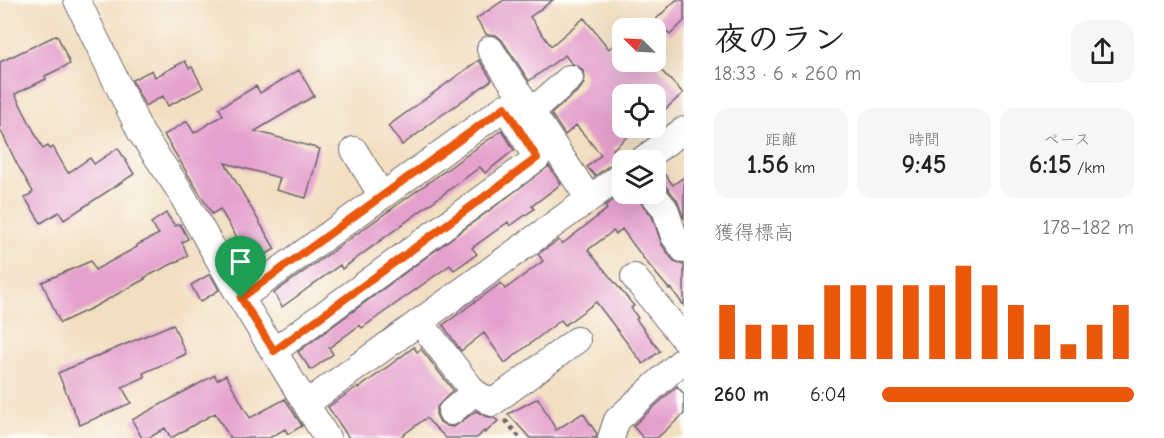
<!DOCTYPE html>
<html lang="ja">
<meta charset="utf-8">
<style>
body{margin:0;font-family:"Comic Neue","Klee One",sans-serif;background:#f6f6f6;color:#222;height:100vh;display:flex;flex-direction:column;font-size:22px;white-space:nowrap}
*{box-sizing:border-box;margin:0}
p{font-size:20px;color:#767676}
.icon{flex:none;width:33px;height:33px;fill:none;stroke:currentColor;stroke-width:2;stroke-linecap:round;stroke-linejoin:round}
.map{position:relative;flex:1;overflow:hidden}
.sheet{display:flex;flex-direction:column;background:#fff;width:480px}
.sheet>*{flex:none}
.needle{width:39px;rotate:294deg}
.tools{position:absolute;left:612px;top:18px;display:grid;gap:12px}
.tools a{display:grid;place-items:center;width:54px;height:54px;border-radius:12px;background:#fff;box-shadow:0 6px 24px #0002;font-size:30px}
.pin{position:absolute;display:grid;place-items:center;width:51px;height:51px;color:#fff;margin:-62px -26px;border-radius:50% 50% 50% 0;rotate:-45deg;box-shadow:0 0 6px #0007}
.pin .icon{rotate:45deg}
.round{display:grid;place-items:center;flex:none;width:63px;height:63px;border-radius:18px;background:#f6f6f6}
.summary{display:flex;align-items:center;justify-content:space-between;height:102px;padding:0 30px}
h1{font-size:33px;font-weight:700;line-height:45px}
.figures{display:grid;grid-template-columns:repeat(3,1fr);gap:9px;height:102px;padding:6px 30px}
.figures div{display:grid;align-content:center;border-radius:15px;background:#f6f6f6;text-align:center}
.figures b{font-size:26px;font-weight:700}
.figures small{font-size:16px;font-weight:400}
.figures p{font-size:16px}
.chart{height:168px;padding:12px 30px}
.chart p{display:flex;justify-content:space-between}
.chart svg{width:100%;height:108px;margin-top:6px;stroke:#ea580c;stroke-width:6}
ul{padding:0 30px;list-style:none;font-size:20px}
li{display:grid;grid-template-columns:96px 72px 1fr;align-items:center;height:45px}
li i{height:15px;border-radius:8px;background:#ea580c}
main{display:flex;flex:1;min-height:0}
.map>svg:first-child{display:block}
</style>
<main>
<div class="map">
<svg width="684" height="438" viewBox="0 0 684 438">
<rect width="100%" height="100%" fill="#fdfcf7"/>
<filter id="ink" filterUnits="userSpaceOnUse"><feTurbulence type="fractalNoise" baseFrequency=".0167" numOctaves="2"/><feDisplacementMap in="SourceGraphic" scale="12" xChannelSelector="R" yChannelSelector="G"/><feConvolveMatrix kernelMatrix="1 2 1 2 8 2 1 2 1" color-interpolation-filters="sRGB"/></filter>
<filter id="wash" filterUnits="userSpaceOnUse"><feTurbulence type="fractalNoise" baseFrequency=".008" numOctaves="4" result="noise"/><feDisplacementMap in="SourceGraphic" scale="24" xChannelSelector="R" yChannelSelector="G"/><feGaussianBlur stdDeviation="1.35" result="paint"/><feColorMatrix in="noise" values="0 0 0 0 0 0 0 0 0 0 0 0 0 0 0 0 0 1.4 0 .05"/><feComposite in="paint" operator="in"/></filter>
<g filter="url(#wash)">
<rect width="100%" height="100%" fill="#f2dec0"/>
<g id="blocks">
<path fill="#e5a1ce" d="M504,0H553L530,17L551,46L584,18L609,49L622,37V62H653L683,93L656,118V94H622V128H638L613,149L622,159L613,163L595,176L587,167L601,155L576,125L565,135L551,114L580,89L584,83L585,76L582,69L571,63L565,55L529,81L502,40L496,35H487L476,19Z
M676,0H684V21L670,35L664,28H647Z
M57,35L70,64L45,76L46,79L15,94L43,149L48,146L50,149L53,147L68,173L90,158L94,164L118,148L134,174L64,220L59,212L41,223L25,198L33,192L17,164L0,129V62Z
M479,60L492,80L426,126L427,127L402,145L388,126Z
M185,61L189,68L192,67L203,88L168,106L163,96L145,106L132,80L152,70L155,77Z
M299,70L314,96L255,131L320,149L306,198L276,190L280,178L225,163L275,249L252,263L220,209L212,214L164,135L187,121L194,133L223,115L219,108L256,86L260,93Z
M502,130L514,150L485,173L480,167L342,269L340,265L282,307L274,293Z
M549,166L561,184L532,206L534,209L510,226L508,222L472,248L477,254L454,270L450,265L362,328L360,325L329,348L333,354L311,370L298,352Z
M659,167L673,185L684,177V219L677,200L664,184L656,180V169Z
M622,194H638L641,203L652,216L662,245L672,259L677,263L684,265V306L671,288L669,289L644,259L622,229L616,234L613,231L588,250L634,306L631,308L638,318L636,319L660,351L643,364L596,302L565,325L561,320L505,363L484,333L461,351L443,325L501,283L505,289L543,261L538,254L559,240L562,244L607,209L605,206Z
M166,213L175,226L180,224L188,239L182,242L188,256L144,278L145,279L92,308L60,323L42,282L91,261L95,270L137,247V245L159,234L151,223Z
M210,274L219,290L200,302L191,285Z
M173,324L186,354L143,373L145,377L122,387L131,403L80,425L58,373Z
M414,347L417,352L421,349L425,354L453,390L437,407L436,414L440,422L447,426L454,427L476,411L485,416L494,418L498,421L485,433L484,431L477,438H446L426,418L399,438H349L328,407L357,387L359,388Z
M215,375L217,380L226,375L250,418L285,399L302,426L288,434L285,429L269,438H230L215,413L171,438L165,428L149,438H142L132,420Z
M677,386L684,394V414L657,438H643L633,426Z
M538,398L556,430L583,413L597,434L596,438H530L508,414Z"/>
</g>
</g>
<g filter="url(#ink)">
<use href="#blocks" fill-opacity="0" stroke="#6b646a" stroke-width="1.5"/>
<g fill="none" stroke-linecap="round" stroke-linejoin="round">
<defs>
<path id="minor" d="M77,0L141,133L178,188L239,295L327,438
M490,49L589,199
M531,112L570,78
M354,150L382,196
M642,160L684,130
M653,194L665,209L674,236L684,250
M634,277L684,339
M241,298L505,107L537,158L274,351
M420,322L474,392L492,403L577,340
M306,404L622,175
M451,412L474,392
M611,438L617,420L684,359"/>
</defs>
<use href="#minor" stroke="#6b646a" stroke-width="28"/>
<path stroke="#6b646a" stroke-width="4" stroke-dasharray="4.5 4.5" stroke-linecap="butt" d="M505,420L520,438"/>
<use href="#minor" stroke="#fff" stroke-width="26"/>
</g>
</g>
<g fill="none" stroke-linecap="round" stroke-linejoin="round" filter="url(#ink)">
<defs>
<path id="route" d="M505,107L537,158L274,351L241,298Z"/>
</defs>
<use href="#route" stroke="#fff" stroke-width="12"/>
<use href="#route" stroke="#ea580c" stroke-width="8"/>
</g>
</svg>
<div class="tools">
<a><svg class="needle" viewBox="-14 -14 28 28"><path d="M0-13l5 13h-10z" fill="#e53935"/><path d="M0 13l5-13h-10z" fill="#767676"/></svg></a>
<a><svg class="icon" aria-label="locate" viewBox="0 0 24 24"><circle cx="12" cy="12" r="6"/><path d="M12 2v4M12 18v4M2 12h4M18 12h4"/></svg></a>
<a><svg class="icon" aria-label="layers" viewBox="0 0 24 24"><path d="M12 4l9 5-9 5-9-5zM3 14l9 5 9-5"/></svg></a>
</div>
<div class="pin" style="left:241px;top:298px;background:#1e9e55"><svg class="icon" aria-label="arrive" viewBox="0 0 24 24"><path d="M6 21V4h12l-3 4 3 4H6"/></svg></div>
</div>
<section class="sheet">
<div class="summary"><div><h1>夜のラン</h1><p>18:33 · 6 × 260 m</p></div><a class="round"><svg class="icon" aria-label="share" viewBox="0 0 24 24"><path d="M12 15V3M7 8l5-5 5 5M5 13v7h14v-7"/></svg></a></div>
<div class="figures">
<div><p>距離</p><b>1.56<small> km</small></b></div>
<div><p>時間</p><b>9:45</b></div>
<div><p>ペース</p><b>6:15<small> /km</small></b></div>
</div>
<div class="chart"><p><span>獲得標高</span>178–182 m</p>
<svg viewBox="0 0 160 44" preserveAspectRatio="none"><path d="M5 44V22M15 44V30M25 44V30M35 44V30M45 44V14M55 44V14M65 44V14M75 44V14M85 44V14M95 44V6M105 44V14M115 44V22M125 44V30M135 44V38M145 44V30M155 44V22"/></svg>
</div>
<ul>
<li><b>260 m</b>6:04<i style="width:100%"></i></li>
</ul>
</section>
</main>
